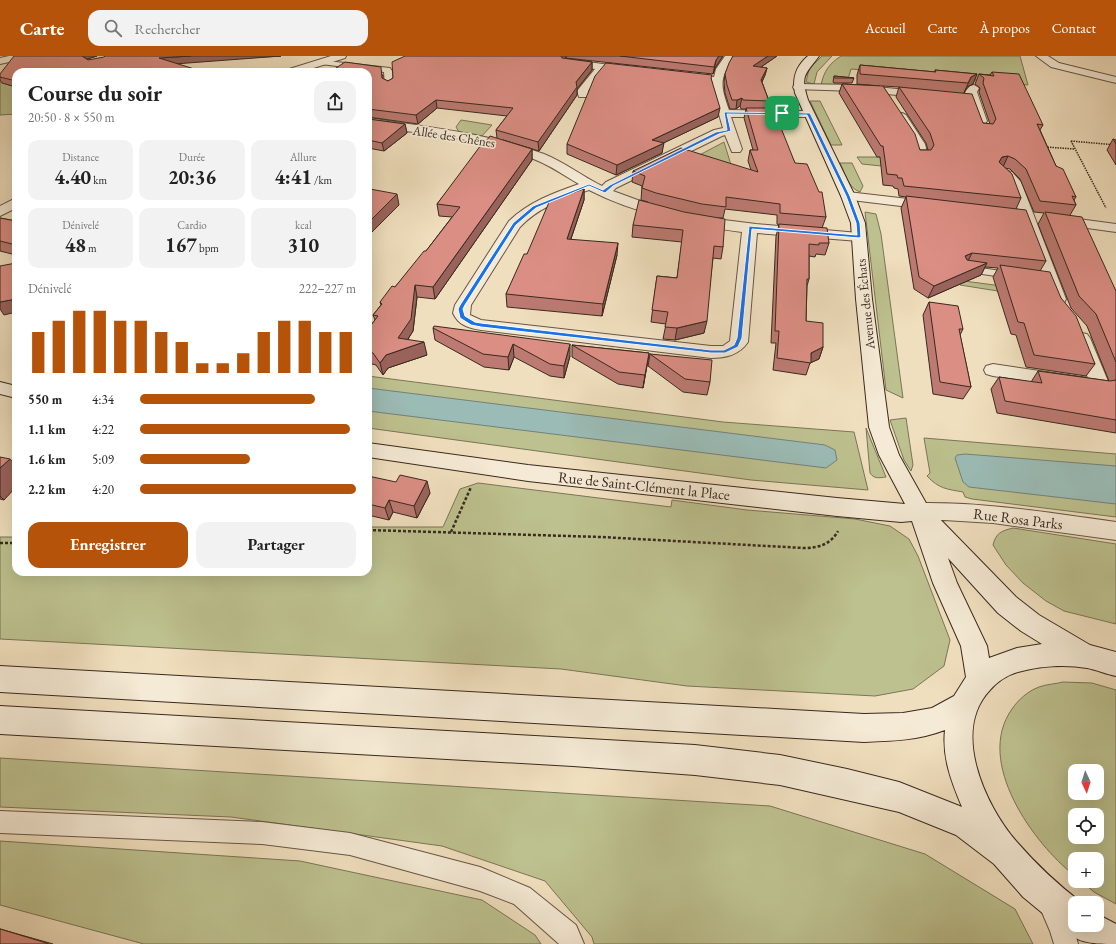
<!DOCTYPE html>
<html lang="fr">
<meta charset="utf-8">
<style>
body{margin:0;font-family:"EB Garamond",serif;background:#f2f2f2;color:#222;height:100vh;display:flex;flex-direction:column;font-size:15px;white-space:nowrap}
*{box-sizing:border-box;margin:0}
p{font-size:13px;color:#767676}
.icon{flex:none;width:22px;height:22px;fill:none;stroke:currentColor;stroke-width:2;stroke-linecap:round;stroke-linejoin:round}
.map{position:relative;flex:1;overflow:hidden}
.sheet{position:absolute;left:12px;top:12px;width:360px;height:508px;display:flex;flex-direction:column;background:#fff;border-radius:12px;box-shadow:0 4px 16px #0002}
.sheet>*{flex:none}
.needle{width:26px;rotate:176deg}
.controls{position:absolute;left:1068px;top:708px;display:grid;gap:8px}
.controls a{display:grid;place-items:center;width:36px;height:36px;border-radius:8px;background:#fff;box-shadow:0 4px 16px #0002;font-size:20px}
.pin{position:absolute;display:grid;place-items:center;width:34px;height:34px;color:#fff;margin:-17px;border-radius:8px;box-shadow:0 2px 6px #0006}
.round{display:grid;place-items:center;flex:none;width:42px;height:42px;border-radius:12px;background:#f2f2f2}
.head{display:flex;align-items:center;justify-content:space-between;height:68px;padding:0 16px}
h1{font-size:22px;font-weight:700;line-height:30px}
.metrics{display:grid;grid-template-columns:repeat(3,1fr);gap:6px;height:68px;padding:4px 16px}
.metrics div{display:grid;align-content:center;border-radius:10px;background:#f2f2f2;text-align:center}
.metrics b{font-size:20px;font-weight:700}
.metrics small{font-size:11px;font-weight:400}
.metrics p{font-size:11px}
.chart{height:112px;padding:8px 16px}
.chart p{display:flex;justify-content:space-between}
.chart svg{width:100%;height:72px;margin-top:4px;stroke:#b45309;stroke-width:6}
.button{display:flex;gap:8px;margin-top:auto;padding:8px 16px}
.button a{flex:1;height:46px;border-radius:12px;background:#b45309;color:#fff;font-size:16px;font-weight:700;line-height:46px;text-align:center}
.button a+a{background:#f2f2f2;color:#222}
ul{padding:0 16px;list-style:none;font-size:13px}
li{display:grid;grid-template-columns:64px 48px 1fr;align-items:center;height:30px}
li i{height:10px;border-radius:5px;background:#b45309}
header{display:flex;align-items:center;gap:24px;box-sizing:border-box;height:56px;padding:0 20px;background:#b45309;color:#fff}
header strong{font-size:19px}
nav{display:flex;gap:22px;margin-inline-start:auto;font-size:14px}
.search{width:280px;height:36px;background:#f2f2f2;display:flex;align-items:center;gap:10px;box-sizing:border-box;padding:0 14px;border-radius:12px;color:#767676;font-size:15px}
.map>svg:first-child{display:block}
</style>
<header>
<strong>Carte</strong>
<div class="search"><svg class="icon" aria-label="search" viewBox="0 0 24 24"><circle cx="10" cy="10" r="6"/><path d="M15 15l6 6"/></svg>Rechercher</div>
<nav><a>Accueil</a><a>Carte</a><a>À propos</a><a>Contact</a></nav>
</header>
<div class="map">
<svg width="1116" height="888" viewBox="0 0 1116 888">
<rect width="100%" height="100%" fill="#f0dfbe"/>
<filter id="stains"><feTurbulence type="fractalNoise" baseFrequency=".005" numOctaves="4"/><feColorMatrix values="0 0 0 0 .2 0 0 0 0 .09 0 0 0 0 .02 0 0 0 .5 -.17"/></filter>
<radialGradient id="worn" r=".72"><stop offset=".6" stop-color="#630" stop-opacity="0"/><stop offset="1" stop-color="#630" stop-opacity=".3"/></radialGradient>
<path fill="#bdc18f" stroke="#7b7556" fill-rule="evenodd" d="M822,0H832L817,16L814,28L806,26L809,13Z
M841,0H1020L1028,29L851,13L846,30L821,29C824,15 829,8 841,0Z
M0,26L9,29H16V58L0,59Z
M810,45H820L842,89H831Z
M461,64L492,69L481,81L459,76L456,71Z
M724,86L735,122L690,104Z
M857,101H905L911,113L862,108Z
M840,107H852L863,130L860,136C848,132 845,117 840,107Z
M865,156L876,158L881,178L903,342L886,334Z
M957,217L964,225L1040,235L1004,236L960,229Z
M368,320L723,366L854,376L868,434L751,424L368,372Z
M906,362L913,409L911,415L904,404L890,364Z
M866,372L886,421C879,422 874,423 870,417Z
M924,382L1116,398V461L972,443L965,441L963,436C947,433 939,433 927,420L930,417Z
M478,427L671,451L672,444L747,454L855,463L890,470L909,483L918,500L950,584L944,610L913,633L875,640L687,630L561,613L0,583V481H16V516H368V471H443L460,433Z
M1013,472L1116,488V568L1064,555L1046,545L1023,527L1006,509L993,489C996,477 1001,475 1013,472Z
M1063,626L1092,627L1116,634V848L1094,836L1081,825H1097V803H1075V820C1034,788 974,706 1012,653C1018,644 1028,635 1039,631C1047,628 1056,628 1063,626ZM1075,715H1097V737H1075ZM1075,759H1097V781H1075Z
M0,702L770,750L925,798L1015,853L1033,888H594L592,881L545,825L442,790L231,761L0,751Z
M0,785L300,805L482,844L535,879L541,888H144L0,849Z"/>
<path fill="#9bbcb6" stroke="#748179" d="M368,332L825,389L835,394L837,404L826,412L368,355Z
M965,398L1116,410V448L969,431L963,426L955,402L957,399Z"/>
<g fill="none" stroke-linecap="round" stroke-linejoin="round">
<defs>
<path id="lane" d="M318,4L390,12L392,15L393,30L389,32L385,30L384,16L321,8L317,6Z
M966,210L1016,217L1020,218L1022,220L1020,222L1016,223L962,215L960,213L962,211Z
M0,755L262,766L350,777L480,811L530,832L576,869L584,888H559L514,848L480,835L350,799L262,788L0,777Z
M1053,842L1061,846L1074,873L1078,888H1054L1050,875L1041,854L1045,846Z"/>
<path id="street" d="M9,0H29L28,2L0,8V2Z
M331,0H346L345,2L301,16H285L286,14Z
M725,0H735C719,23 720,28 729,54L808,55L812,56L814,58L812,60L808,61H731L742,93L740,96H732L725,79L722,80L616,132L613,135L654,150L700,161L756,168L859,177L864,178L866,181L864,184L859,185L757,177L748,286C739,299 726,302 711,302L481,274C469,272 458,269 453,257L455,249L509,165C529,146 553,137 579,128C565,120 551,110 536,104C483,82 424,78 368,70V62C427,71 487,77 544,98C564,106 582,120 602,130L606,126L714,74L723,72L711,31L712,27L682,24L677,21L682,18L714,21L716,13ZM589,134C636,158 690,169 742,176L730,285L723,290H711L481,264L470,259L471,249L520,171C539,151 563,143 589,134Z
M1036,0H1048L1059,7L1116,21V27L1051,11Z
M566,3L632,12L637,15L632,18L605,14L588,35L589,39L587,41H579L577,35L595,13L562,8L561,6Z
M798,28L856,29L928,36L934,39L928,42L856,35L794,33L793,31L794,29Z
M974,29L979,32L977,36L987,65L985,68H977L975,65L965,36L970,30Z
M902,57L906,59L925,88L928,100L927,103H917L913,88L896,61L898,59Z
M1007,115L1012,116L1021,126L1066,243L1064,247L1058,248L1052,247L1050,243L1008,127L1000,119L1002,116Z
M848,136L934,146L939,147L941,150L939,153L934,154L843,143L841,140L843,137Z
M16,142V152L0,160V150Z
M1056,160L1116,168V176L1051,167L1049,164L1051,161Z
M1081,277L1087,278L1090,282L1110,330L1108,334L1101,336L993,320L986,318L984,314L986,310L993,308L1088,322L1072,282L1075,278Z
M920,447C986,446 1051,457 1116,466V484L993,467L944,464L920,465L912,462L909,456L912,450Z"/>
<path id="secondary" d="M808,0H819C805,19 800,19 808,44L855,140L865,167L872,243L889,371L899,399L931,456L934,457L1016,541L1039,559L1090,589L1116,596V620C1106,618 1097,614 1087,612C1065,608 1039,610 1018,616C1007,619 997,626 990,634C951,675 985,749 1016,785C1037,809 1057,828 1082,847H1075V869H1097V858L1116,868V888C1102,888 1077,888 1070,877L1063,874L1023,841L994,808L956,779L899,756L780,729L695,719L573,710L0,678V650L695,689L780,699L847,713L899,726L962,751C951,725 942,701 945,674C919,684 893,685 864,686L0,636V610L864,658L903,657L932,652L954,640L966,621L961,590L933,527L912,465L901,466L837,460L528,425L368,401V387L528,409L837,442L905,448L879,399L869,371L856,243L851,167L841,140L795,37C792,22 796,10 808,0ZM948,502L998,557L1021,575L1042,588L1017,592L989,602L987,590L957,527Z
M0,326L16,330V342L0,338Z"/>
</defs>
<use href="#lane" stroke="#675646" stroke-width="2"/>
<use href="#street" stroke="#675646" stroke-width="2"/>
<use href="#secondary" stroke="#39291e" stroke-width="2"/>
<path stroke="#39291e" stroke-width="1.5" stroke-dasharray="1.5 1" stroke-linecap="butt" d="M1071,85L1106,152
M1071,85L1116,89
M1045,91L1075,93"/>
<path stroke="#39291e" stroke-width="2.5" stroke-dasharray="3 2" stroke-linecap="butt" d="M368,474L601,481L804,492C819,492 831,488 838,475
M451,476L471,431
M0,487H16"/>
<use href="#lane" fill="#f5ead5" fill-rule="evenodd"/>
<use href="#street" fill="#f5ead5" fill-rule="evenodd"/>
<use href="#secondary" fill="#f5ead5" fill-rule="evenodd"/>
</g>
<path fill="#bc7a72" stroke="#39291e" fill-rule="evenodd" d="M97,0L87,3L88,4L281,0L16,16V31L2,27L0,24V18Z
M405,0H723L715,12L713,18L566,2H564L592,6V14L577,33V39L539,95L503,84L532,93V104L435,243L417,241L413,275L408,283L427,299L388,312L383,319L376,309L368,307V273L375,264L373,259L381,249L380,246L395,231L426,195L452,161L439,160L437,148L483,89L497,82L496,74L507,60L437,52L418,68L368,61V16L383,19V23L388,25L393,22Z
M733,0H777L761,11L767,12L765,19L762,26L769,45L767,52L795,107L826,161L822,172L829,187L825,199L816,198L815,201L809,200V223L807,230L806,265L823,291L819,303L810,307L806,319L773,314L776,287H771L776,180L779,169L777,168V159L725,153L723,162H717L723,191L721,203L713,202L704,277L675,284L663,283L666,268L651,266L657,220L677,222L682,186L632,181L633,169L648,146L641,144L642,130L632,126L633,115L751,114L748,105L750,94H753L744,62L746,53H741L740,50L736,53H730L725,37L724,26L725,18Z
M860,9L935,16V14L977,18L973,28L967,31L964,37L983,67L990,68L979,36L980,32L975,28L979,18L990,19L992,16L1043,69L1040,74L1056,110L1076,141L1074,144L1076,149L1070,159L1116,235V377L997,357L991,333L999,321L1031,326L1038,315L1109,325L1087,270L1071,252L1038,168L1044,157L1034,156L1020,123L1010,113L1005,112L1021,142L1016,153L1046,205L1040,215L1061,242L1095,308L1086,320L1026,311L1016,279L1011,278L993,221L998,212L985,211L981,219L928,242L914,233L901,152L906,141L899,140L898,133L894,132L893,130L883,129L880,101H877L839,37L842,28L880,30L857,28V19ZM883,30L899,31L896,41L926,87L928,94H920Z
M834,20L854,22L852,27H834L833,26Z
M711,22L718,61L663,87L662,97L616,119L567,98V88Z
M368,63L405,68L407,77L384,95L368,92Z
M1113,83L1116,84V109L1107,94Z
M584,133V144L571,183L617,199L602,260L507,251L506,238L527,198Z
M0,162L16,165V199L0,195Z
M929,246L963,273L960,279L971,331L963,343L933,338L923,259Z
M433,272L570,300L564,322L550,320L514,301L509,314L484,311L435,284Z
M572,289L649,297L643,332L618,328L572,301Z
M650,298L710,326L707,339L683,336L648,310Z
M0,401L4,444L0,443Z
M368,420L430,437L417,462L393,456L389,464L368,459Z"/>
<path fill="#99635c" stroke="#39291e" d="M82,0H97L87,3Z
M191,0H281L161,9L159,2Z
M560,0H566V2L562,3Z
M719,0H723L715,12L713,18L716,4Z
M768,0H777L751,18L753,10Z
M592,6V14L577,33V39L539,95L538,86L576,26Z
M767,12L765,19L759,32L761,24Z
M977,18L973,28L967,31L964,37L971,21Z
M742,42L740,50L736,53L737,44Z
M436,44L437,52L418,68L416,59Z
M720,52L718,61L651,93L652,84Z
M405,68L407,77L384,95L382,87Z
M664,87L662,97L616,119L617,109Z
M532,93V104L435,243L433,231Z
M1008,100L1003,111L999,106L1002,101Z
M584,133V144L567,194V183Z
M397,138L399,149L368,180V167Z
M618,187L617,199L602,260L603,248Z
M972,197L966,209L965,200Z
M987,207L981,219L928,242L934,230Z
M415,229L417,241L413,275L401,294L398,282Z
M16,243V256L4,259L0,253V246Z
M707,265L704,277L675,284L677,272Z
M424,286L427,299L388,312L383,319L380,307L386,299Z
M513,288L514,301L509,314L508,301Z
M570,288V300L564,322V310Z
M823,291L819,303L810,307L811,297Z
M649,297L647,310L643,332L645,319Z
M10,403L16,410V431L4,444L0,440V412Z
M427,425L430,437L417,462L414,450Z
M389,444L393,456L389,464L385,452Z
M0,873L53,888H48Z"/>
<path fill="#db8e84" stroke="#39291e" d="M14,0H82L88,4L104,1L105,0H191L159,2L204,16H16V25L0,21V18Z
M405,0H561L562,2L592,6L576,26L577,31L538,86L496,74L513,52L436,44L416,59L368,53V16H330L345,6L381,11L382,22L388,25L393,22L392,6Z
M620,0H719L716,4L714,11Z
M733,0H768L753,10L767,12L761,24L769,45L743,44L742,42L737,44H732L727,29L725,18L729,7Z
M606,7L712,19L711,22L720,52L652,84L664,87L617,109L567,88L595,20Z
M860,9L936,16L935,14L977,18L971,21L968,27L860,18Z
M992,16L1019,18L1043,69L1037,68L1056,110L1063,113L1076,141L1072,140L1076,149L1040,145L1026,113L1015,103L1008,100L1002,101L999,106L1012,118L1021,142L904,130L902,122H898L897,119L887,118L883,90H881L842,28L883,30L915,78L920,94H931L934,89L930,77L899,31L972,38L983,67L993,68L996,63L983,27L984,22L979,18L994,20Z
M834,20L854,22H835Z
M746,52H773L795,107L807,108L819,136H822L826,161L780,157V148L726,141V151L702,148L656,137L642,132L645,120L633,115L681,92L758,116L750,94H758Z
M368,63L405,68L382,87L368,84Z
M490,80L532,93L433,231L415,229L411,263L398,282L424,286L386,299L380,307L373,297L368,296V273L378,260L373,259L382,248L380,246L392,230L395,231L424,195H426L460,151L437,148L481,89H483Z
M1113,83L1116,84V88Z
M370,133L397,138L368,167V135Z
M584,133L567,183L618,187L603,248L506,238L524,198H527L550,144Z
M906,140L1026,154L1046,205L972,197L965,200L967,204L987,207L934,230L919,221Z
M639,144L684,156L725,163L723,191L714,190L707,265L677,272L665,271L668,256L652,254L657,220L677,222L683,174L633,169Z
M1045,156L1082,161L1116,235V306L1096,258L1079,240Z
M0,162L16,165V189L0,185Z
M779,168L827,172L829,187H819V189L809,188V223H807L806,265L823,267V291L811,297V307L777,302L779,275H775Z
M16,207V243L0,246V210Z
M1000,209L1050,216L1061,242L1076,260L1095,308L1034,299L1024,267L1018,266Z
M929,246L958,250L963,273H959L971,331L940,326Z
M434,270L570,288L564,310L550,308L513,288L508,301L483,298L433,272Z
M572,289L649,297L645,319L619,316Z
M650,298L712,304L710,326L685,323Z
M1038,315L1110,325L1116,324V364L1005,345L999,321L1042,327Z
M0,401L10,403L0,412Z
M400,419L427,425L414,450L389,444L385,452L368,448V420L396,426Z
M0,873L43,886L48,888H0Z"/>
<path fill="#1a73e8" stroke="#fff" fill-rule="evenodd" d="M724,56L810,57L850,140L860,167L861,181L859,182L752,173L742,282L738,291L725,297H711L481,271L471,269L460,262L458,253L460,249L513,167L533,150L589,128L603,134L610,129L716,76L727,74ZM727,58L807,59L846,140L856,167L857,179L749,170L737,282L734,289L724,294H711L481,267L475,266L465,260L463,253L465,249L516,169L536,152L589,130L605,137L613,130L719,78L731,75Z"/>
<g text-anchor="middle" stroke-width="3.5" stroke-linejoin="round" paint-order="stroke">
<g font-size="13" fill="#39291e" stroke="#f5ead5">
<text transform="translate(454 80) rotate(9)" y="5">Allée des Chênes</text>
<text transform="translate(865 248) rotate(-96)" y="5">Avenue des Échats</text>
</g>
<g font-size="15" fill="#39291e" stroke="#f5ead5">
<text transform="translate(644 430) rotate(6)" y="5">Rue de Saint-Clément la Place</text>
<text transform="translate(1018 463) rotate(7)" y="5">Rue Rosa Parks</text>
</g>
</g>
<rect width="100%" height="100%" filter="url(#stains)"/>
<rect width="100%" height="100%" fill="url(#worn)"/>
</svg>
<div class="controls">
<a><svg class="needle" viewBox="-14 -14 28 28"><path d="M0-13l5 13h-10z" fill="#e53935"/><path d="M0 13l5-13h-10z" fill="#767676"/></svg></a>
<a><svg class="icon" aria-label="locate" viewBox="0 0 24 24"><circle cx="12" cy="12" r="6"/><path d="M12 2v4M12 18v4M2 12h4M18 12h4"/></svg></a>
<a>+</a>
<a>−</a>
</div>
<div class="pin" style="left:782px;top:57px;background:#1e9e55"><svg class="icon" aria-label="arrive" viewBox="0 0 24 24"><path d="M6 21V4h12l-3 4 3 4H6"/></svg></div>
<section class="sheet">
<div class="head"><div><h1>Course du soir</h1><p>20:50 · 8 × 550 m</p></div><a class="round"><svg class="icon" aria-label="share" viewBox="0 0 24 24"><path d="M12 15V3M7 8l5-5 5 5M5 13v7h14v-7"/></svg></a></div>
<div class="metrics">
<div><p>Distance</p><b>4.40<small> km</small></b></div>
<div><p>Durée</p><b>20:36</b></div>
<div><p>Allure</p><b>4:41<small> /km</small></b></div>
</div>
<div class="metrics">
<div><p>Dénivelé</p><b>48<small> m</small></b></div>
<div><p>Cardio</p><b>167<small> bpm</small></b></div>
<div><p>kcal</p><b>310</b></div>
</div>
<div class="chart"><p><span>Dénivelé</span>222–227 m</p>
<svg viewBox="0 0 160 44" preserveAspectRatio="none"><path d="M5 44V19M15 44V12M25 44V6M35 44V6M45 44V12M55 44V12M65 44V19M75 44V25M85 44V38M95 44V38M105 44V32M115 44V19M125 44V12M135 44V12M145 44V19M155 44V19"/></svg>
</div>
<ul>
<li><b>550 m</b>4:34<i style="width:81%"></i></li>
<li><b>1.1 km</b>4:22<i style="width:97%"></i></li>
<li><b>1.6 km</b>5:09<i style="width:51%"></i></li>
<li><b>2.2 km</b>4:20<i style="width:100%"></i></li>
</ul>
<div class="button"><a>Enregistrer</a><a>Partager</a></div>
</section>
</div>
